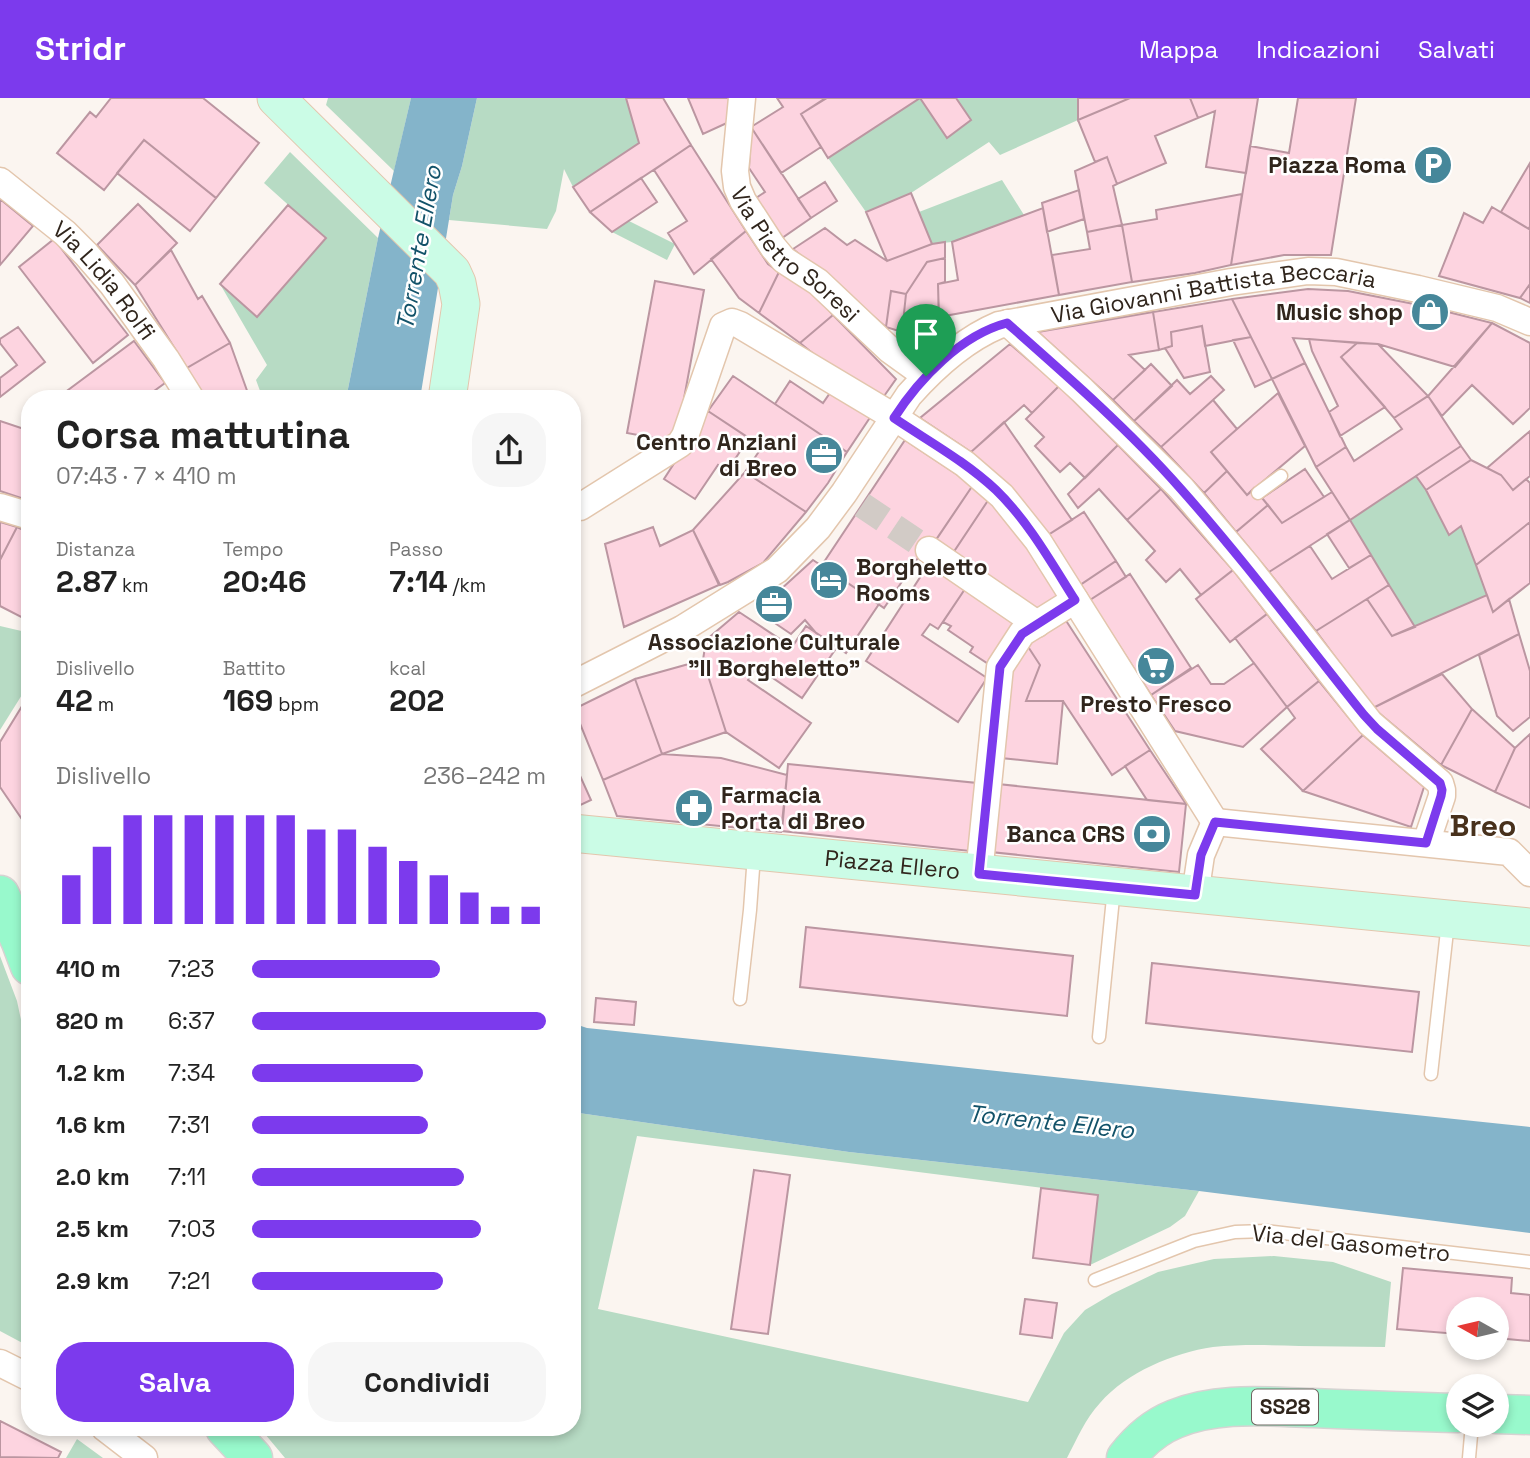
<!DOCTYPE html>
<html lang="it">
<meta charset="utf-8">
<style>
body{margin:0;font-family:"Space Grotesk",sans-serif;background:#f6f6f6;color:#222;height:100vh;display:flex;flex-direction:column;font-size:26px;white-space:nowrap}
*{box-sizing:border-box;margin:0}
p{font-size:23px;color:#767676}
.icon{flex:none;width:38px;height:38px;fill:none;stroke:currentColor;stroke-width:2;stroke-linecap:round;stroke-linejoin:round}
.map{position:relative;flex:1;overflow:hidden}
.drawer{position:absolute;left:21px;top:292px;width:560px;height:1046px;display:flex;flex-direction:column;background:#fff;border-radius:28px;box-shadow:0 4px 10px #0003}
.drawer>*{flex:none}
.needle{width:46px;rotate:278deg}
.fabs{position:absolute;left:1446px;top:1199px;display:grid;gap:14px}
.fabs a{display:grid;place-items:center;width:63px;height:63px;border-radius:50%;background:#fff;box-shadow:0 4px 10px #0003;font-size:35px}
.pin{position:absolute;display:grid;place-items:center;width:60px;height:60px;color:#fff;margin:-72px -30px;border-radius:50% 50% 50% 0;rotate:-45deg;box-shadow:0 0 7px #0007}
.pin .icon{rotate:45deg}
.round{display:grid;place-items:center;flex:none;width:74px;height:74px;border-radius:28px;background:#f6f6f6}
.summary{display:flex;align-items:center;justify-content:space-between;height:119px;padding:0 35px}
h1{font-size:38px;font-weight:800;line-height:52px}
.metrics{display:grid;grid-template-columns:repeat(3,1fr);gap:10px;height:119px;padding:7px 35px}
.metrics div{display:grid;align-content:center}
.metrics b{font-size:30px;font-weight:800}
.metrics small{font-size:19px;font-weight:400}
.metrics p{font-size:19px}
.chart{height:196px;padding:14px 35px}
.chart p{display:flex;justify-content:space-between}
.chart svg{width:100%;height:126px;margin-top:7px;stroke:#7c3aed;stroke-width:6}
.button{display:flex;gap:14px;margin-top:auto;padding:14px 35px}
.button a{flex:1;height:80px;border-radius:28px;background:#7c3aed;color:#fff;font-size:28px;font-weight:800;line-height:80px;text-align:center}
.button a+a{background:#f6f6f6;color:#222}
ul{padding:0 35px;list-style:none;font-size:23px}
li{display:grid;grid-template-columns:112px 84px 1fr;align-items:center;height:52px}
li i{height:18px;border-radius:9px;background:#7c3aed}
header{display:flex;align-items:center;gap:42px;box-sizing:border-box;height:98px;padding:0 35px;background:#7c3aed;color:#fff}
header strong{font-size:33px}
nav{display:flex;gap:38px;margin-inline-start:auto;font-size:24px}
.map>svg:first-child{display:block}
</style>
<header>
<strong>Stridr</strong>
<nav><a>Mappa</a><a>Indicazioni</a><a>Salvati</a></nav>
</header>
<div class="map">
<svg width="1530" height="1360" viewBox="0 0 1530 1360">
<rect width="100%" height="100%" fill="#fbf5f0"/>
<path fill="#b7dbc4" d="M328,0H411L394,73L326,7Z
M477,0H626L639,45L573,89L564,71L556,113L547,131L449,122L453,97L462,68Z
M920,0L947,39L956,0H1078V22L1000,57L989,44L911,95L866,114L828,60Z
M290,54L378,140L346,301H263L256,282L267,267L220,186L258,218L325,140L264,85Z
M1002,82L1024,117L952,144L932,146L919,114Z
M629,123L675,146L667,162L612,134Z
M1416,378L1426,392L1449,437L1461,428L1487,497L1415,529L1350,422Z
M0,528L30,535V584L0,632Z
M0,858L17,903L30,964V1249L0,1233Z
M572,1014L849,1054L1199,1093L1185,1118L1170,1129L1090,1167L1097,1097L637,1038L598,1211L1028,1304L1064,1235L1085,1212L1112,1196L1158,1174L1214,1161L1274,1158L1333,1164L1391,1184L1385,1249C1357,1249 1328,1248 1299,1248C1271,1247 1242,1246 1213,1249C1173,1255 1127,1274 1100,1305C1085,1321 1077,1341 1067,1360H285L260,1330H572Z
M77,1341L103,1360H66Z"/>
<path fill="#84b4ca" d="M411,0H477L462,68L453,97L420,301H346L378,140Z
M572,925L587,930L1530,1029V1135L1199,1093L849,1054L572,1014Z"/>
<path fill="#fdd4e0" stroke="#bb96a1" stroke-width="2" d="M111,0H203L259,45L216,100L144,42L104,92L57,55L90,14L96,19Z
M626,0H663L691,47L590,114L573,89L639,45Z
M688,0H729V24L703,36Z
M777,0H824V1L801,16L821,49L781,75L751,29L783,9Z
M827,0H920L828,60L801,16Z
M920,0H956L971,22L947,40Z
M1078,0H1130L1078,22Z
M1130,0H1190L1198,20L1155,38L1166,65L1117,86L1107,59L1095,64L1078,22Z
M1190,0H1258L1246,75L1206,69L1215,13L1198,20Z
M1298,0H1356L1331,157H1284L1231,167L1250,48L1289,55Z
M751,29L811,120L782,140L756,100L765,94L749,70Z
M144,42L216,100L190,133L117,75Z
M691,47L746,133L694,176L668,135L687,123L654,72Z
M1107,59L1117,86L1113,88L1122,127L1087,134L1075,73Z
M1530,65V128L1529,131L1501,114Z
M641,80L657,104L612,134L590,114Z
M825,84L837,103L811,120L798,101Z
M1079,92L1084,121L1047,134L1042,105Z
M911,95L932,146L887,163L866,114Z
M1242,96L1231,167L1195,175L1132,184L1122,127L1157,121L1156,112Z
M0,101L33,128L0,167Z
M138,106L177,145L135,187L97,147Z
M288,107L326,140L257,219L220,186Z
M1492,109L1529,131L1530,128V186L1520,200L1439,178L1464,115L1483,125Z
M1043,110L1059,197L939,219L938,186L958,182L952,144Z
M1122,127L1132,184L1059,197L1052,157L1090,151L1087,134Z
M825,130L847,147L855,142L887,163L932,146L945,144V160L927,164L906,196L891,193L886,229L793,151Z
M746,133L768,166L779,174L759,215L739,200L711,161Z
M54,141L128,237L93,265L19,169Z
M171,152L198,201L202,198L230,245L187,270L135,187Z
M945,160V184L938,186L939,230L902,234L906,196L927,164Z
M779,174L812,192L833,217L800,245L759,215Z
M655,183L704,192L676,344L627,335Z
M1530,186V205L1520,200Z
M1308,191L1348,193L1424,208L1492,225L1455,269L1378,246L1293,240L1305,265L1272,281L1232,201Z
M891,193L906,196L902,234L886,229Z
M1232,201L1251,239L1205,248L1202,228L1171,234L1172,248L1159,252L1153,214Z
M1153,214L1159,252L1129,257L1145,272L1113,302L1038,234Z
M833,217L896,281L882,301L830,269L800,245Z
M1492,225L1530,245V310L1513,326L1472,287L1442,318L1428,298Z
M1202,228L1210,274L1184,280L1165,250L1172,248L1171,234Z
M18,229L45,264L0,299V280L17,267L0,245V241Z
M1251,239L1272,281L1255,289L1233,242Z
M1309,241L1357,245L1341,259L1385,309L1340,338L1329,314L1338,308L1312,253Z
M134,243L165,285L143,301H56Z
M230,245L250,301H202L187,270Z
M1357,245L1378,246L1428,298L1394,320L1341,259Z
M1010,246L1059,288L1032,315L1024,307L971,354L920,320Z
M1305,265L1346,349L1316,369L1272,281Z
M1151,266L1172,288L1134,323L1113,302Z
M733,278L847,354L828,385L806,414L745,374L762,349L708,313Z
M1211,278L1224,292L1161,349L1134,323L1177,282L1190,296Z
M790,283L823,305L832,292L871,318L847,354L775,306Z
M1059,288L1118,347L1085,380L1070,365L1060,374L1035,348L1044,339L1026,321Z
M1278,295L1305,348L1247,397L1211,354Z
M1428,298L1461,348L1350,422L1316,369L1346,349L1354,363L1402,331L1394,320Z
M1213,302L1237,331L1211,354L1227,373L1204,395L1161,349Z
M708,313L749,340L727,373L718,367L695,401L664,381Z
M0,323L30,333V403L0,393Z
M1004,324L1072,422L1048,437L971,354Z
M1530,333V378L1513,392L1501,377L1487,370Z
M905,342L973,387L929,452L922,454L884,510L822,467Z
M1118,347L1161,391L1127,422L1099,391L1078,410L1068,396Z
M1461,348L1471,362L1426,392L1416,378Z
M1471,362L1501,377L1513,392L1526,381L1530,385V424L1476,467L1461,428L1449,437L1426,392Z
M1305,371L1324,399L1282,425L1262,400Z
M1227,373L1247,397L1254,390L1268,407L1236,434L1204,395Z
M745,374L806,414L763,465L728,484L720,487L693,432Z
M973,387L989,401L951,458L934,445Z
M1161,391L1233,472L1201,497L1180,471L1166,484L1146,462L1155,453L1127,422Z
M1332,394L1350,422L1269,474L1236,434L1268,407L1282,425Z
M989,401L1029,451L1061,501L1035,517L951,458Z
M1084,414L1116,463L1080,487L1048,437Z
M1350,422L1371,457L1349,470L1327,436Z
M0,424L17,429L0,462Z
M1530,424V485L1493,514L1476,467Z
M17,429L30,435V516L27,522L0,508V462Z
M653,429L660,448L693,432L719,487L624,529L605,446Z
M1310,448L1332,481L1371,457L1389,487L1316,533L1269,474Z
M813,462L879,506L846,555L816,535L805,522L791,536L757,513Z
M1116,463L1126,479L1090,502L1080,487Z
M930,464L967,488L938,531L930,526L922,537L987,580L958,624L866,563Z
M1233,472L1267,516L1230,544L1196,501Z
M1130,476L1191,570L1151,597L1090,502Z
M1389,487L1415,529L1392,538L1367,501Z
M967,488L1019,523L990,567L970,554L973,549L948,532L951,528L943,524Z
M1487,497L1493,514L1509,501L1519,536L1373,610L1316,533L1367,501L1392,538Z
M739,514L792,549L806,528L837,549L802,600L757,569L748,582L811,625L779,670L726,634L703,562L706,542Z
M1267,516L1319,583L1287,609L1235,540Z
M1063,518L1150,652L1112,677L1063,603H1026L1040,567L1025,544Z
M1519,536L1530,573V619L1513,633L1497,618L1479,557Z
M1025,544L1040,567L1026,603H1063L1057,666L1001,660L1009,569Z
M703,562L726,634L662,656L635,581Z
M1254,565L1287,609L1243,649L1175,633L1151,597L1198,567L1211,586H1224Z
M1442,576L1472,611L1441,667L1373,610Z
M635,581L662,656L603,682L574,611Z
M1319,583L1363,637L1303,693L1261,651L1295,620L1287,609Z
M24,605L30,609V733L0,689V644Z
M1472,611L1515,650L1495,694L1441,667Z
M1530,636V710L1495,694L1515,650Z
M1363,637L1424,689L1411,729L1303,693Z
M1150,652L1186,706L1147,702L1125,668Z
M662,656L721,660L787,677L781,734L617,718L603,682Z
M572,660L591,702L572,711Z
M788,666L977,685L970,753L782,733Z
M998,686L1186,706L1179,774L991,754Z
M806,829L1073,858L1067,918L800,889Z
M1152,865L1419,894L1412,954L1146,925Z
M596,900L636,904L634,927L594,924Z
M754,1072L790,1077L768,1236L731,1231Z
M1041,1090L1098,1097L1090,1167L1033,1160Z
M1403,1170L1512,1180L1511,1195L1530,1197V1243L1496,1240V1211H1458V1236L1397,1231Z
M1025,1201L1057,1205L1052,1240L1020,1236Z
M0,1323L61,1354L58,1360L0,1359Z"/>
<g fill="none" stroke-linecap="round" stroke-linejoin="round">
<path stroke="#d2cbc6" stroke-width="26" stroke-dasharray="26 13" stroke-linecap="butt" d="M862,407L929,452"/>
<defs>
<path id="lane" d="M1258,395L1281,378
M740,901L750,812L754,757
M1099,939L1114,790
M1431,976L1448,824
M1095,1182L1194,1143L1235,1134L1266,1133L1530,1164
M1469,1360L1472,1326"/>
<g id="street">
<path id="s1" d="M742,0L735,73L737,89L743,103L773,149L784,162L818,184L890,252L926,278"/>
<path id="s2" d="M0,83L65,135L86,156L112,186L166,261L191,301"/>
<path d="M1008,225L1082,292L1181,390L1247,468L1370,625L1440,685L1442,692V698L1426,745"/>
<path d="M0,409L30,418"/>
<path d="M580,409L680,346L685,338L723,228L732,224L740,227L894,319L965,366L1002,398L1038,443L1215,724"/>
<path d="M929,452L1037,526"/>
<path id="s3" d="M572,587L682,531L777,472L818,430L844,395L909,297C934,269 963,242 999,227L1231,184L1308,173L1336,174L1418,191L1497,210L1530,224"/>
<path d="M1215,724L1509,754L1530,775"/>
<path d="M979,776L1000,569L1022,535L1075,502"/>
<path d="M1195,797L1201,757L1215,724"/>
<path d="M0,1265L30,1280"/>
<path d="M105,1330L144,1360"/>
</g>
<g id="secondary">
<path d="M276,0L452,174L457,185L461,206L447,301"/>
<path id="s4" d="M572,735L1530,829"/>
</g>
<path id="primary" d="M0,797L21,844L30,868
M1496,1316L1530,1317
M225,1330L253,1360
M1126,1360C1139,1343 1155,1329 1175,1321C1219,1303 1268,1309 1313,1310C1361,1312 1410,1314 1458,1315"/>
</defs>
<use href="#lane" stroke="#e3c6ad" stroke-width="15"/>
<use href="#street" stroke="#e3c6ad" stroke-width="29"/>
<use href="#secondary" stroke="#e3c6ad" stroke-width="39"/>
<use href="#primary" stroke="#d6d3d2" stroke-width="41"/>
<use href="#lane" stroke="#fff" stroke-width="12"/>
<use href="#street" stroke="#fff" stroke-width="26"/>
<use href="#secondary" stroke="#cbfce6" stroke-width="37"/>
<use href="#primary" stroke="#98f9cc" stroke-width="38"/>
</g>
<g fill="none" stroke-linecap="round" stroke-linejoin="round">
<defs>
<path id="route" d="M1007,225C1066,277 1128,331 1180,390C1245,463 1303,541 1364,617L1377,631L1440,685L1442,692L1441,698L1426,745L1215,724L1201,757L1195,797L979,776L1000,569L1022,536L1075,502C1051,464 1028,423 996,392C965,363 928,343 894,320C919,281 961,237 1007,225Z"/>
</defs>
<use href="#route" stroke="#fff" stroke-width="14"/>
<use href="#route" stroke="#7c3aed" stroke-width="9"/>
</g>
<defs>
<symbol id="parking-disc" viewBox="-11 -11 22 22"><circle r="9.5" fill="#46879a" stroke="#fff"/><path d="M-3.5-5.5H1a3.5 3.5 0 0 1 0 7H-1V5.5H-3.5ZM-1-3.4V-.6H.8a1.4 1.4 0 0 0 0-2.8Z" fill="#fff"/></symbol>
<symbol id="shop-disc" viewBox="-11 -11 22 22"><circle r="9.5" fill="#46879a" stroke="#fff"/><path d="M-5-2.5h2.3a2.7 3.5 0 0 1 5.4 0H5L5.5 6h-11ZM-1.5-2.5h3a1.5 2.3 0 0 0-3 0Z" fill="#fff"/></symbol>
<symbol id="office-disc" viewBox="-11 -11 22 22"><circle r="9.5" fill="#46879a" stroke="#fff"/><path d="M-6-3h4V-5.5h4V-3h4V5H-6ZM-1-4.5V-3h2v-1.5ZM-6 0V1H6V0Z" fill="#fff"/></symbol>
<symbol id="hotel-disc" viewBox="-11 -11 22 22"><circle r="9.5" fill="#46879a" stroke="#fff"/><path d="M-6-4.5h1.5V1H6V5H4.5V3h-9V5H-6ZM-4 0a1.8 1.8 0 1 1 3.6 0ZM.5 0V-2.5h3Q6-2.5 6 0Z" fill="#fff"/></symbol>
<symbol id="supermarket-disc" viewBox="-11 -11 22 22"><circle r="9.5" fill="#46879a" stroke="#fff"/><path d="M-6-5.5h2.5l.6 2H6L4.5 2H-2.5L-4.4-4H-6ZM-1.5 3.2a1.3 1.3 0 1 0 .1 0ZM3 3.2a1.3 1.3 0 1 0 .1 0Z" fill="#fff"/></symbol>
<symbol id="pharmacy-disc" viewBox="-11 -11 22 22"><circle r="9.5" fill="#46879a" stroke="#fff"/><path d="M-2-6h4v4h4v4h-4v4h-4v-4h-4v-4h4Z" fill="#fff"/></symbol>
<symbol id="bank-disc" viewBox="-11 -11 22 22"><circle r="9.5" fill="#46879a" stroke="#fff"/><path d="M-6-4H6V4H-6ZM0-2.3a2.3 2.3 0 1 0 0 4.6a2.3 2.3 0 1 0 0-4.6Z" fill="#fff"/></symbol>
</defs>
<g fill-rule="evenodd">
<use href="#parking-disc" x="1411" y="45" width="44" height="44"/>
<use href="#shop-disc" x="1408" y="192" width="44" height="44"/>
<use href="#office-disc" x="802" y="335" width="44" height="44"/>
<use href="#hotel-disc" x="807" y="460" width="44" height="44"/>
<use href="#office-disc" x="752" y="484" width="44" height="44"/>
<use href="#supermarket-disc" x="1134" y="546" width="44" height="44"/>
<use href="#pharmacy-disc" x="672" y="688" width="44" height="44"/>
<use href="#bank-disc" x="1130" y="714" width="44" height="44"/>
</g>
<g text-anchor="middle" stroke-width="5" stroke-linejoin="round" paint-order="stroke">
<rect fill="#fff" stroke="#6e6660" stroke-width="2" x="1252" y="1291.5" width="66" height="35" rx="5"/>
<g font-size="21" font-weight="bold" fill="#30251c">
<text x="1285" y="1316">SS28</text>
</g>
<g font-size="23" font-weight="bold" fill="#30251c" stroke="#fff" text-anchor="end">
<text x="1406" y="75">Piazza Roma</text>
<text x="1403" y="222">Music shop</text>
<text x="797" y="352">Centro Anziani<tspan x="797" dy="26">di Breo</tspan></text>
<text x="856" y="477" text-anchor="start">Borgheletto<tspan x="856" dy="26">Rooms</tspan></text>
<text x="774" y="552" text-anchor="middle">Associazione Culturale<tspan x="774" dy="26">"Il Borgheletto"</tspan></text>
<text x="1156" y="614" text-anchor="middle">Presto Fresco</text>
<text x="721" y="705" text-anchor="start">Farmacia<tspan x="721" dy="26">Porta di Breo</tspan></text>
<text x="1125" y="744">Banca CRS</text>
</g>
<g font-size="23" fill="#30251c" stroke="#fff">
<text dy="8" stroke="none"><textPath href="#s1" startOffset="180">Via Pietro Soresi</textPath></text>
<text dy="8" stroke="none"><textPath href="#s2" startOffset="145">Via Lidia Rolfi</textPath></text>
<text dy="8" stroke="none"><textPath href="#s3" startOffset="788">Via Giovanni Battista Beccaria</textPath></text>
<text dy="8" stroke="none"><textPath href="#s4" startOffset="322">Piazza Ellero</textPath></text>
<text transform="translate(1351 1145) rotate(6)" y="8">Via del Gasometro</text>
</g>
<g font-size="24" font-style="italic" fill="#125269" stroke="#fff">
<text transform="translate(419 150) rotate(-80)" y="8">Torrente Ellero</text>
<text transform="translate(1051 1024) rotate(6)" y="8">Torrente Ellero</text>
</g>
<g font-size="30" font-weight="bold" fill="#48311c" stroke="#fff">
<text x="1483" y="738">Breo</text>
</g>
</g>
</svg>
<div class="fabs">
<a><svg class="needle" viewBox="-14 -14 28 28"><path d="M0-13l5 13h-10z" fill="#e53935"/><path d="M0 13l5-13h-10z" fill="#767676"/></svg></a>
<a><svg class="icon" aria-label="layers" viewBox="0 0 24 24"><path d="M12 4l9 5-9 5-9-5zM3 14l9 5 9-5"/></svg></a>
</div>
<div class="pin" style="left:926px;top:278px;background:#1e9e55"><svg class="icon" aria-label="arrive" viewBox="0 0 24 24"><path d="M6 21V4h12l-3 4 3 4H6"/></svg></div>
<section class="drawer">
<div class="summary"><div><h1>Corsa mattutina</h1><p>07:43 · 7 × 410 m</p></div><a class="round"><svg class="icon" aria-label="share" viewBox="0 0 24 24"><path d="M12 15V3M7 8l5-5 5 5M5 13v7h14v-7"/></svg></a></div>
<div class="metrics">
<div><p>Distanza</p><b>2.87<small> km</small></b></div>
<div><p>Tempo</p><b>20:46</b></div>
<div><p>Passo</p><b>7:14<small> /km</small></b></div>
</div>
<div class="metrics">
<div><p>Dislivello</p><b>42<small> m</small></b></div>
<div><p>Battito</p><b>169<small> bpm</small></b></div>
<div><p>kcal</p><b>202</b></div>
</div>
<div class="chart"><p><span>Dislivello</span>236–242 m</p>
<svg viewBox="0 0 160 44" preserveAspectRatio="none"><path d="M5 44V27M15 44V17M25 44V6M35 44V6M45 44V6M55 44V6M65 44V6M75 44V6M85 44V11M95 44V11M105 44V17M115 44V22M125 44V27M135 44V33M145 44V38M155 44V38"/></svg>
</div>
<ul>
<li><b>410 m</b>7:23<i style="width:64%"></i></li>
<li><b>820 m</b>6:37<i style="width:100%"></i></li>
<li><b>1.2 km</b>7:34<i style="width:58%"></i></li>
<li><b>1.6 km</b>7:31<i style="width:60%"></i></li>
<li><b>2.0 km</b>7:11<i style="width:72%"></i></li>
<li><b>2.5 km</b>7:03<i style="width:78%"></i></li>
<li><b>2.9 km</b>7:21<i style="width:65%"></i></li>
</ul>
<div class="button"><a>Salva</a><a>Condividi</a></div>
</section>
</div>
